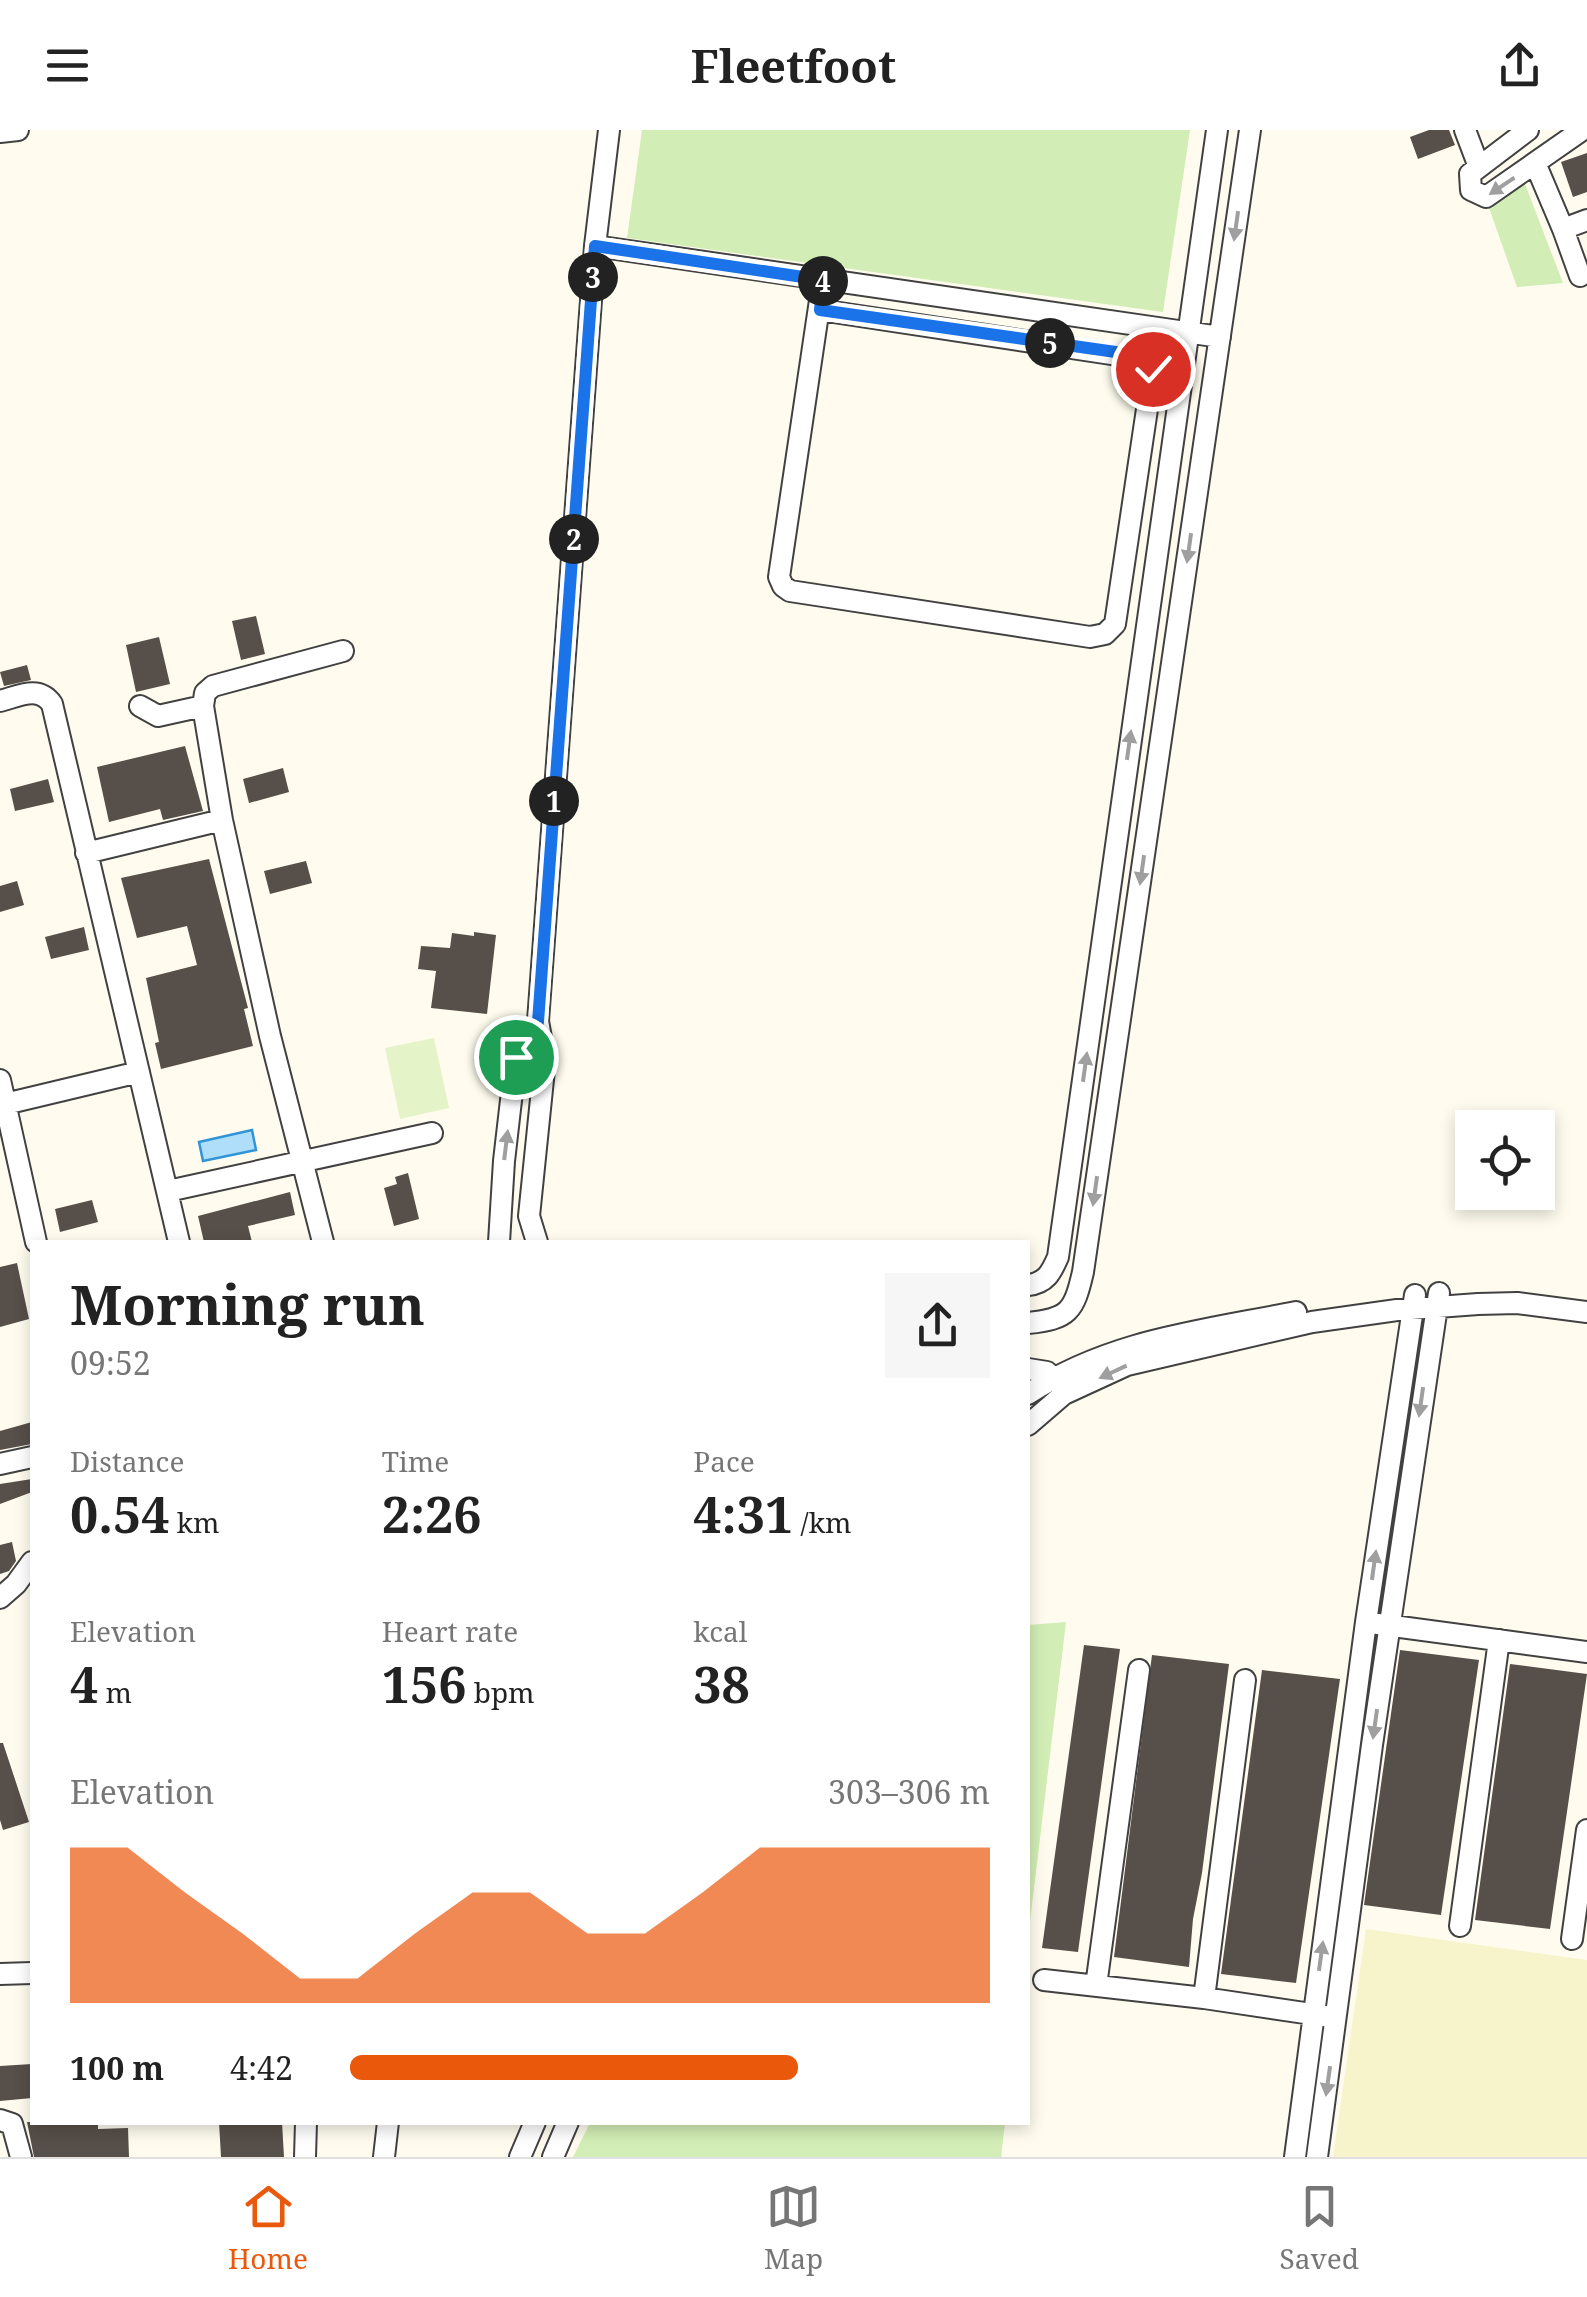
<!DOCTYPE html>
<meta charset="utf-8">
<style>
body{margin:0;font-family:"Noto Serif",serif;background:#f6f6f6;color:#222;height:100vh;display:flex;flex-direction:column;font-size:38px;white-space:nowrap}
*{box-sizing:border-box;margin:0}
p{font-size:32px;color:#767676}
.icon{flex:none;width:55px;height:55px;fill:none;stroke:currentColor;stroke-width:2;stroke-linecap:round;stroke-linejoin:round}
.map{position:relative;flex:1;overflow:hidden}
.drawer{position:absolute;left:30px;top:1110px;width:1000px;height:885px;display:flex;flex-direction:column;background:#fff;border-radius:0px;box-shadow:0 5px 15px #0003}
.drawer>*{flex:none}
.controls{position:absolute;left:1455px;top:980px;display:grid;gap:20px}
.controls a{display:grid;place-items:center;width:100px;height:100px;border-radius:0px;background:#fff;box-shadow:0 5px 15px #0003;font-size:50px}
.pin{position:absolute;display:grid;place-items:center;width:85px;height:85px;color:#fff;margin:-42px;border:5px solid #fff;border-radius:50%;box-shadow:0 2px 10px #0007}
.km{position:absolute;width:50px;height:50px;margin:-25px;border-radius:50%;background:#222;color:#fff;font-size:28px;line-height:50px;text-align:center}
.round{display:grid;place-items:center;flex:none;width:105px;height:105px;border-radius:0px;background:#f6f6f6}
.overview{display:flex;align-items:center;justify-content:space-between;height:170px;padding:0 40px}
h1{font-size:55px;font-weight:700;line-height:75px}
.figures{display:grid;grid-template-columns:repeat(3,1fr);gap:15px;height:170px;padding:10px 40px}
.figures div{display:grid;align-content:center}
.figures b{font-size:50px;font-weight:700}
.figures small{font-size:28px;font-weight:400}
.figures p{font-size:28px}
.chart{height:280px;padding:20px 40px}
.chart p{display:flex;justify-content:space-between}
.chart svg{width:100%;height:180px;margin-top:10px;fill:#ea580c;opacity:.7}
ul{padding:0 40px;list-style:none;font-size:32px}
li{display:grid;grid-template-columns:160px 120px 1fr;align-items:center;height:75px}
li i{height:25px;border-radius:12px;background:#ea580c}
header{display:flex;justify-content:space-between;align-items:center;height:130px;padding:0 40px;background:#fff;font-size:45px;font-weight:700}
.tabs{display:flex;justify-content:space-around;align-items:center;height:140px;border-top:2px solid #e0e0e0;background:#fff;font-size:28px;color:#767676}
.tabs a{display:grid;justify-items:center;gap:5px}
.tabs .on{color:#ea580c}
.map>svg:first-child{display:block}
</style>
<header><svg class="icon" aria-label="menu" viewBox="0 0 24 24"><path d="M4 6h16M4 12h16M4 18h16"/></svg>Fleetfoot<svg class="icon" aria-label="share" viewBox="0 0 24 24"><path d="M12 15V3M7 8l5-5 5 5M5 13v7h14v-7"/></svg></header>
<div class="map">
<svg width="1587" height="2027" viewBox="0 0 1587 2027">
<rect width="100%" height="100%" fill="#fffcef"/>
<path fill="#f7f4cc" d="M1366,1799L1587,1830V2027H1333Z"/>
<path fill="#d2edb5" d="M642,0H1190L1163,182L627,108Z
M1525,54L1563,153L1517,157L1488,75Z
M1066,1492L1028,1808V1495Z
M590,1993V1992L1005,1993L1001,2027H573Z"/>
<path fill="#e4f3c8" d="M434,908L449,978L400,989L385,918Z"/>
<path fill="#afdefb" stroke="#3194d7" stroke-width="2.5" d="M252,1000L256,1020L203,1031L199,1012Z"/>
<path fill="#574f49" d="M1429,0H1449L1455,15L1418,29L1410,7Z
M1587,23V62L1573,67L1561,32Z
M256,486L265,524L241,530L232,491Z
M159,507L170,554L136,562L126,515Z
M27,535L31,550L4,556L0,542Z
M185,616L203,681L163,690L160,679L109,692L97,637Z
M283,638L289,662L249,673L243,649Z
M48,649L54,672L15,681L10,659Z
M209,729L248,878L244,879L253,916L161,939L155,913L159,912L146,848L197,835L187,796L137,808L121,748Z
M306,731L312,753L270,764L264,741Z
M17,751L24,775L0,782V756Z
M84,797L89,820L51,829L45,807Z
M474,802L496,805L487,884L431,878L436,841L418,839L421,816L450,818L452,803L474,806Z
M408,1043L419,1089L394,1096L384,1058L397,1054L395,1047Z
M290,1062L295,1085L248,1096L252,1112H204L198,1086Z
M92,1070L98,1092L60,1102L55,1079Z
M17,1133L29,1189L0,1197V1137Z
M32,1292V1314L0,1320V1301Z
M32,1349V1362L0,1374V1354Z
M12,1412L16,1431L9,1441L0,1444V1415Z
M1084,1515L1120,1519L1078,1822L1042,1818Z
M1400,1520L1479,1530L1441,1785L1364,1775Z
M1152,1525L1229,1534L1202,1743L1193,1789L1189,1837L1114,1827Z
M1510,1534L1587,1544L1550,1799L1475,1790Z
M1262,1540L1340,1549L1296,1853L1221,1844Z
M0,1613H3L29,1692L3,1700L0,1690Z
M32,1934V1968L0,1971V1936Z
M27,1992H98V1999L128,1998L129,2027H34Z
M219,1992H282L284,2027H221Z"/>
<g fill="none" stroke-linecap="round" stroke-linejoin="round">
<defs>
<path id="minor" d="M1465,0L1479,37
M1528,0L1470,44L1471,60L1486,67L1582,0
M0,2L18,0
M1535,33L1563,99L1587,90
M1563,99L1580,146
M595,116L1220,207
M820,180L1151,230L1153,239L1115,494L1105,504L1090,507L790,461L783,456L779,447L823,150
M0,571C19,566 39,555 52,574L179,1112
M140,576L158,586L203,576
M86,723L222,690
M538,891L595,116L609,0
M0,950L36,1112
M5,974L139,942
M168,1061L432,1003
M323,1112L270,906L222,690L203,576L205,563L213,556L343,521
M499,1112L504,1031L516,927L538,891L545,930L529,1086L537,1112
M1028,1155C1046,1153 1051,1143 1058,1127L1217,0
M1028,1193C1069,1189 1074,1181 1083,1142L1250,0
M1028,1239L1047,1242L1058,1254
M1028,1264C1110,1210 1201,1201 1296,1182
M1028,1295L1064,1264L1127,1235L1312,1192L1397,1180L1478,1174L1517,1173L1587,1182
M0,1334L32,1327
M0,1468L16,1454L32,1432
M1378,1494L1587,1522
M1460,1796L1499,1510
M1572,1809L1587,1700
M0,1844L32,1843
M1044,1850L1204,1868L1325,1886
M1096,1856L1139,1540
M1204,1868L1245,1550
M0,1990L12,1994L21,2027
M305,2027L306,1992
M384,2027L388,1992
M520,2027L535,1992
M553,2027L568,1992
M1295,2027L1366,1492L1415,1165
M1317,2027L1372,1615L1439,1163"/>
</defs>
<use href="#minor" stroke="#414141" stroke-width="24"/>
<use href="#minor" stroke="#fff" stroke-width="20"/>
</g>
<defs><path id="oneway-solid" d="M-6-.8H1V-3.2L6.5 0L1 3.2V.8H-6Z" transform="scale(2.5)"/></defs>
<g fill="#9f9f9f">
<use href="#oneway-solid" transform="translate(1502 56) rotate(146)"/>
<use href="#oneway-solid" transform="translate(1236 96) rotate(98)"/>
<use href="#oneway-solid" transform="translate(1189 418) rotate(98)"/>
<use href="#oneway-solid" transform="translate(1129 615) rotate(-82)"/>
<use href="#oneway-solid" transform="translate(1142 740) rotate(98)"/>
<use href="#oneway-solid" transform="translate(1085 937) rotate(-82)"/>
<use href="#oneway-solid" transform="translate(506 1015) rotate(-83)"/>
<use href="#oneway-solid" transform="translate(1095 1061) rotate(98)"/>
<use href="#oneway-solid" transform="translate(1113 1242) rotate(155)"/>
<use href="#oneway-solid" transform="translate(1421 1272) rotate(98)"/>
<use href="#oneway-solid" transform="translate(1374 1435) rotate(-82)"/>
<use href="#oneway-solid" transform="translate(1375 1594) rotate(98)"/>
<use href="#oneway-solid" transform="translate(1321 1826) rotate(-82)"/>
<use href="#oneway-solid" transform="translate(1328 1951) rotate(98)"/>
</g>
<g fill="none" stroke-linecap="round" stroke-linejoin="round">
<defs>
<path id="route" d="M516,927L538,892L595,116L823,150L820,180L1144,226L1151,230L1153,239"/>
</defs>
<use href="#route" stroke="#fff" stroke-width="20"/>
<use href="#route" stroke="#1a73e8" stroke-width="12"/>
</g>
</svg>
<div class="controls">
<a><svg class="icon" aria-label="locate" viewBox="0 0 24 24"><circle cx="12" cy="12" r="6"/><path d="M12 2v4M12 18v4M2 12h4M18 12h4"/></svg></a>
</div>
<div class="pin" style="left:516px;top:927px;background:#1e9e55"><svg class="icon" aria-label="arrive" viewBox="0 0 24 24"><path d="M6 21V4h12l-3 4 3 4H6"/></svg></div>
<div class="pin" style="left:1153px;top:239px;background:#d93025"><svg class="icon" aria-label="check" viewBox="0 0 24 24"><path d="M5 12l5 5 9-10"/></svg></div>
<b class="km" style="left:554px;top:671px">1</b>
<b class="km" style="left:574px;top:409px">2</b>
<b class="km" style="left:593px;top:147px">3</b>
<b class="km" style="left:823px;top:151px">4</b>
<b class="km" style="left:1050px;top:213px">5</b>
<section class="drawer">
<div class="overview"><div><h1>Morning run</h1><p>09:52</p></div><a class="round"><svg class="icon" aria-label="share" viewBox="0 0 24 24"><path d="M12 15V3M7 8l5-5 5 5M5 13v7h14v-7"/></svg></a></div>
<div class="figures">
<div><p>Distance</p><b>0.54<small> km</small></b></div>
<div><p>Time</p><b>2:26</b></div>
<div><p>Pace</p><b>4:31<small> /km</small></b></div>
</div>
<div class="figures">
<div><p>Elevation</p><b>4<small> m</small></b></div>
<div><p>Heart rate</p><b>156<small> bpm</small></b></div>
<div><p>kcal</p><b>38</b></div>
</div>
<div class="chart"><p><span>Elevation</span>303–306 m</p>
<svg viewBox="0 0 160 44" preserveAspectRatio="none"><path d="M0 44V6L10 6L20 17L30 27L40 38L50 38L60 27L70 17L80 17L90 27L100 27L110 17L120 6L130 6L140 6L150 6L160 6V44z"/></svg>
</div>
<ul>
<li><b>100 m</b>4:42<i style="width:70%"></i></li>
</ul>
</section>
</div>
<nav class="tabs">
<a class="on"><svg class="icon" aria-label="home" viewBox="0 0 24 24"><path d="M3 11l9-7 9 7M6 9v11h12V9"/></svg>Home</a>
<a><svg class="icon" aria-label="map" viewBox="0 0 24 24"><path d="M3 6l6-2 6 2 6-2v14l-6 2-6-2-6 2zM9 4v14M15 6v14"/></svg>Map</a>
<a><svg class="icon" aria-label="saved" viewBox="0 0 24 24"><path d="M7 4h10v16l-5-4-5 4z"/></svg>Saved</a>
</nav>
